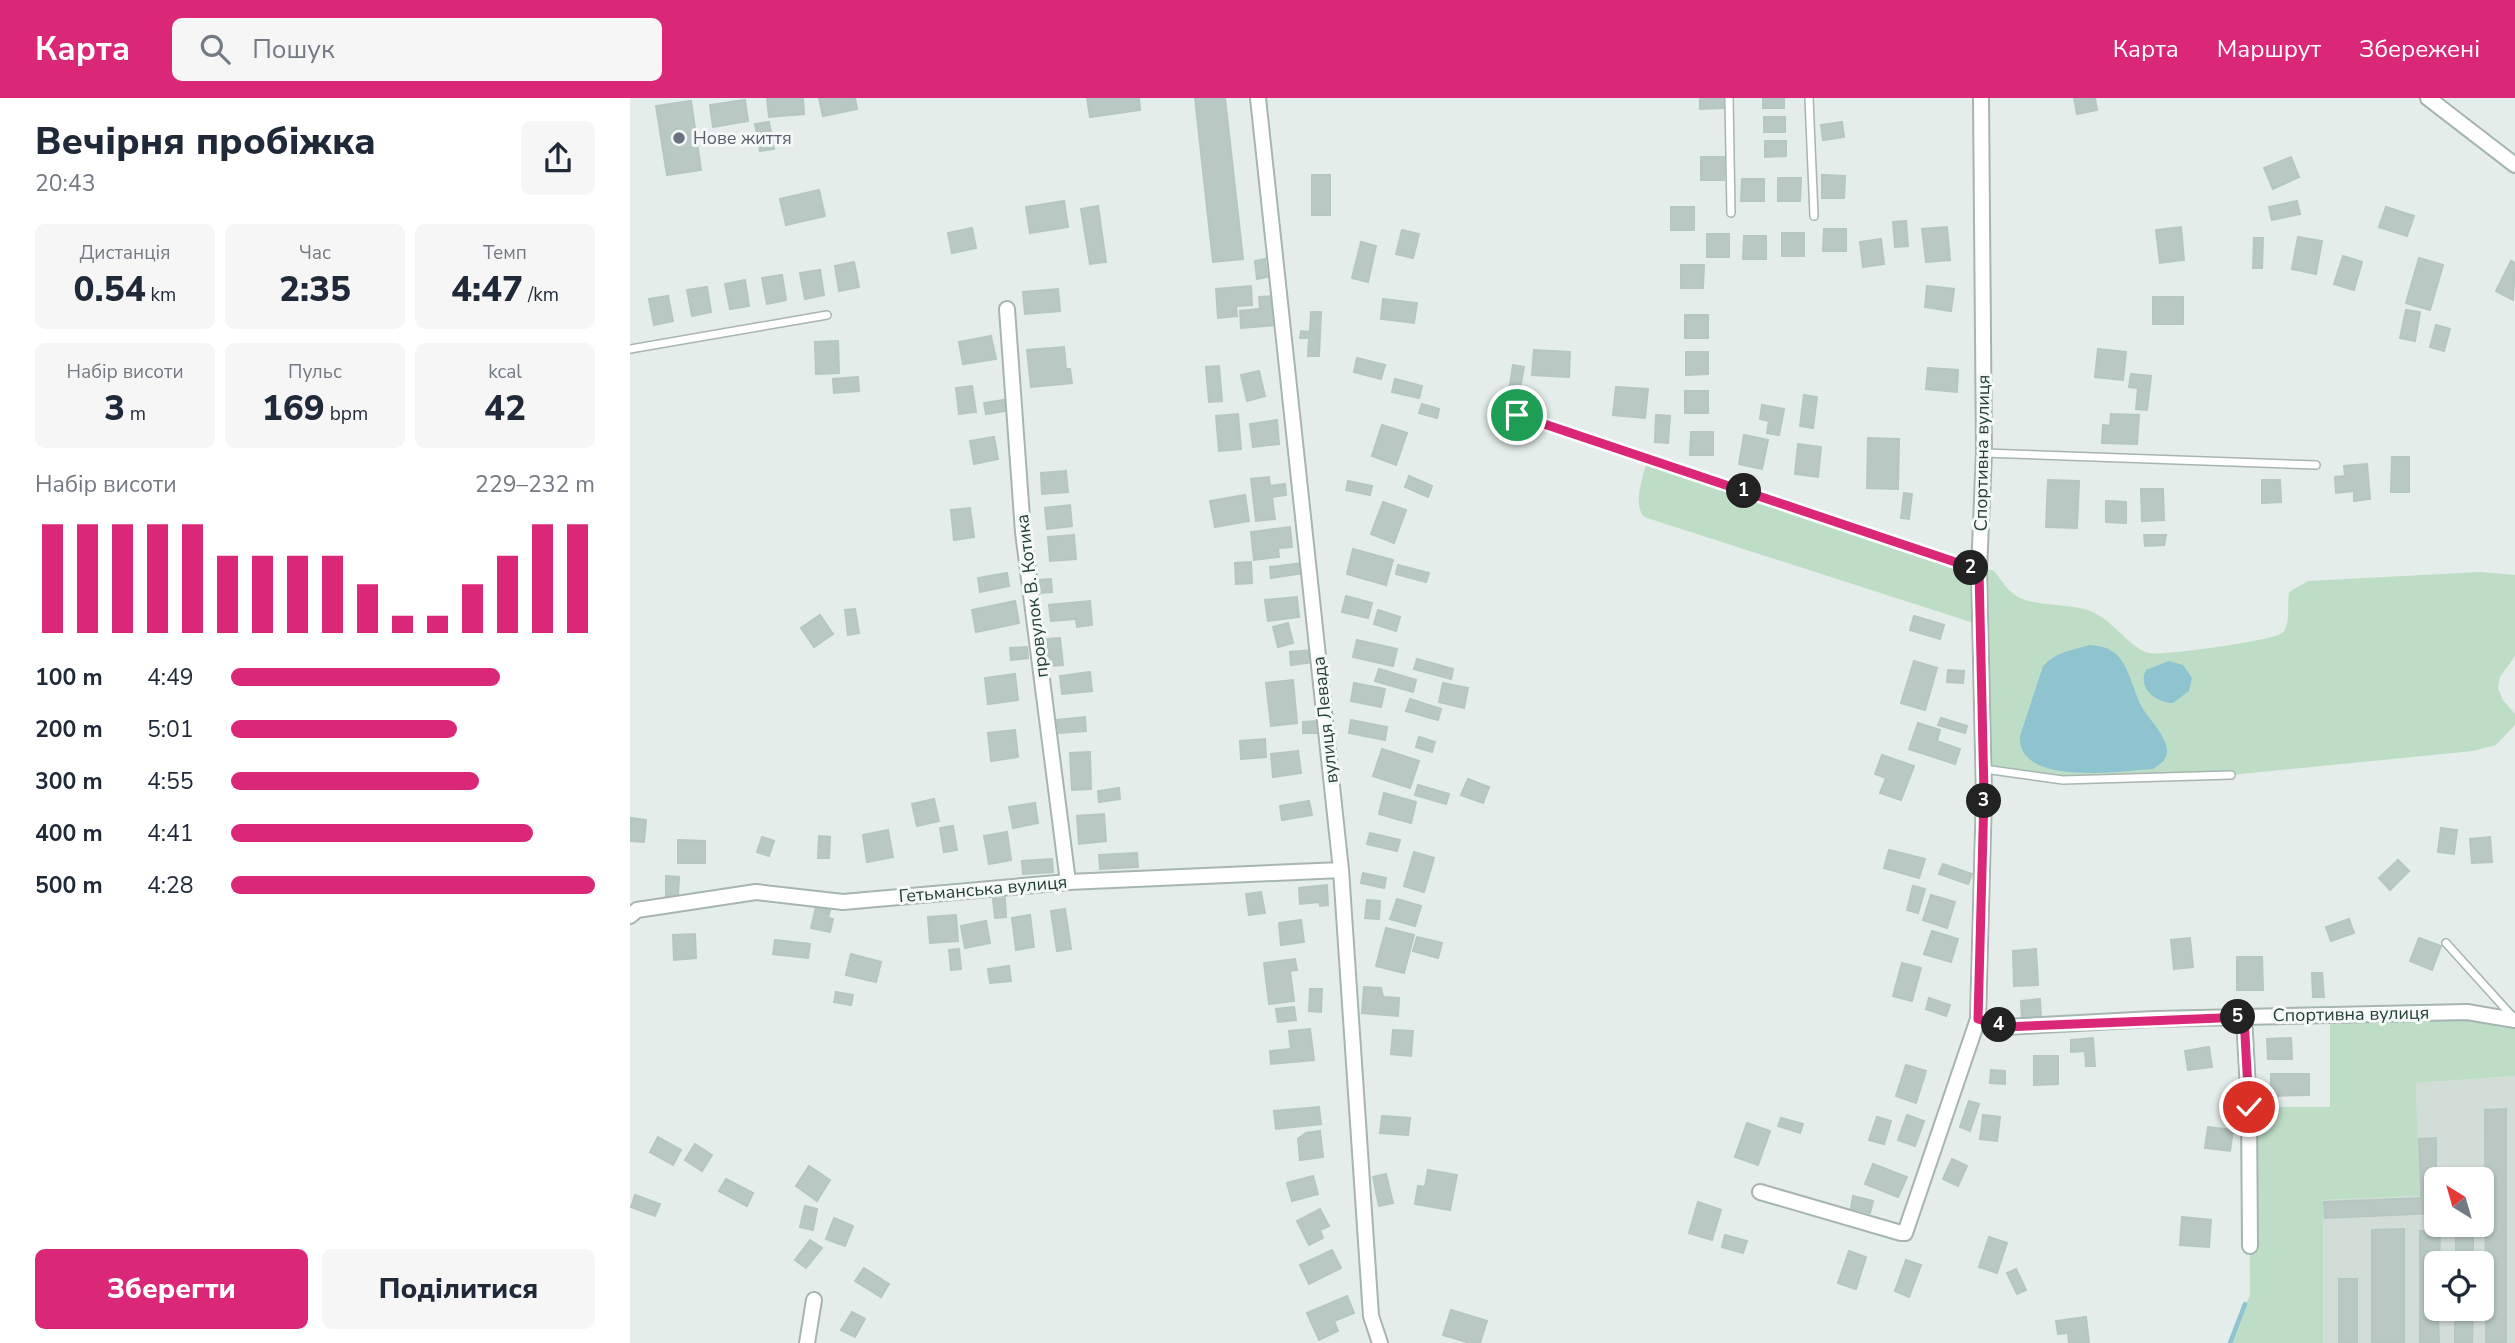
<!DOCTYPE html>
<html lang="uk">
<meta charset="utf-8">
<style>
body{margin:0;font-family:"Nunito Sans",sans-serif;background:#f6f6f7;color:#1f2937;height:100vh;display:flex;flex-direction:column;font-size:26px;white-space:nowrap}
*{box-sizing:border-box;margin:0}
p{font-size:23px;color:#747a83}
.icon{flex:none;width:38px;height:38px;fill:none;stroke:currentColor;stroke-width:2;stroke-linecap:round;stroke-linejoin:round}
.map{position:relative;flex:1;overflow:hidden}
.sheet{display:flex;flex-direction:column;background:#fff;width:630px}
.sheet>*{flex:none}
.needle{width:46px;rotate:323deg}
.buttons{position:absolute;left:1794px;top:1069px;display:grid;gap:14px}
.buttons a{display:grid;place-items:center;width:70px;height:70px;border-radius:10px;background:#fff;box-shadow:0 2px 5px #0004;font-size:35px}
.pin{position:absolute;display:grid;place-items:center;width:60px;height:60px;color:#fff;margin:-30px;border:4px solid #fff;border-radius:50%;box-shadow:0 2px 7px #0007}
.km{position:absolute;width:35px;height:35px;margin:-18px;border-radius:50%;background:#222;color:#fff;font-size:19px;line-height:35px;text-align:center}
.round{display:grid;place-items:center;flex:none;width:74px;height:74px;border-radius:10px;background:#f6f6f7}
.headline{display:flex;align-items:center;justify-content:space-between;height:119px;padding:0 35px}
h1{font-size:38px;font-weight:800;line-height:52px}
.figures{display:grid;grid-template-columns:repeat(3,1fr);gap:10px;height:119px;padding:7px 35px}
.figures div{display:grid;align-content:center;border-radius:10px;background:#f6f6f7;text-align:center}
.figures b{font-size:35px;font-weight:800}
.figures small{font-size:19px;font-weight:400}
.figures p{font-size:19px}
.chart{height:196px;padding:14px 35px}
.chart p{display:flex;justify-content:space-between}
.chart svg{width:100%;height:126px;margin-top:7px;stroke:#db2777;stroke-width:6}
.primary-button{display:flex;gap:14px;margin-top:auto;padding:14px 35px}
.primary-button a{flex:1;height:80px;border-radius:10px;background:#db2777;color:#fff;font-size:28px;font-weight:800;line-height:80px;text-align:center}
.primary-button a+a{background:#f6f6f7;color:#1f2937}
ul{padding:0 35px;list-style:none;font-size:23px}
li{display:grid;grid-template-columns:112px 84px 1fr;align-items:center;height:52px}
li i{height:18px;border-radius:9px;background:#db2777}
header{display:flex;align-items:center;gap:42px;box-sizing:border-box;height:98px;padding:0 35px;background:#db2777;color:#fff}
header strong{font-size:33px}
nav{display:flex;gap:38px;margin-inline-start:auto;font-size:24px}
.search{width:490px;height:63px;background:#f6f6f7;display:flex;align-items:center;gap:18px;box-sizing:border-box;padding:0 24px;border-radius:10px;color:#747a83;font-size:26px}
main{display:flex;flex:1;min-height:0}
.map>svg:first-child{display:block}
</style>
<header>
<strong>Карта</strong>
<div class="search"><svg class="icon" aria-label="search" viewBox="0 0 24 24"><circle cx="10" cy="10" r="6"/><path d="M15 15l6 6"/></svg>Пошук</div>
<nav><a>Карта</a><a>Маршрут</a><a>Збережені</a></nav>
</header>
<main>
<section class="sheet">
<div class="headline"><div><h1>Вечірня пробіжка</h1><p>20:43</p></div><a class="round"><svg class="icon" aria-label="share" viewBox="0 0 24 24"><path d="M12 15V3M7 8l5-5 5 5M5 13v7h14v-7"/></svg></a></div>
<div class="figures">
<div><p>Дистанція</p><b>0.54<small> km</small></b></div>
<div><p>Час</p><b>2:35</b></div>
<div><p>Темп</p><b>4:47<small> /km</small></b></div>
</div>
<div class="figures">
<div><p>Набір висоти</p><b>3<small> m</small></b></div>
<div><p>Пульс</p><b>169<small> bpm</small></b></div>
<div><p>kcal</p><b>42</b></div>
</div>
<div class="chart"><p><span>Набір висоти</span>229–232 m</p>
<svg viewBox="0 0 160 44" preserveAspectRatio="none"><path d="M5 44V6M15 44V6M25 44V6M35 44V6M45 44V6M55 44V17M65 44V17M75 44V17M85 44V17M95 44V27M105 44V38M115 44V38M125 44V27M135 44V17M145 44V6M155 44V6"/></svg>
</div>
<ul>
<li><b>100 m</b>4:49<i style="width:74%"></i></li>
<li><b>200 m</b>5:01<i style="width:62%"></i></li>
<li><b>300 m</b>4:55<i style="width:68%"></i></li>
<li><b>400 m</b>4:41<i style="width:83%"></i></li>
<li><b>500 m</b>4:28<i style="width:100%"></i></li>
</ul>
<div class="primary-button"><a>Зберегти</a><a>Поділитися</a></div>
</section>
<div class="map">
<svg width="1885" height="1245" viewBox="0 0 1885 1245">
<rect width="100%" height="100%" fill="#e4ede9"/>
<path fill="#d2ddd8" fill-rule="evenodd" d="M1885,978V1245H1693V1102L1788,1098L1786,985ZM1806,1082H1852V1127H1806ZM1806,1166H1852V1211H1806Z"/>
<path fill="#beddc7" d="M1017,361L1364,473C1371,481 1376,491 1385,497C1404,510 1439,504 1463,514C1483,523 1500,550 1519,555C1531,558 1642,543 1652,535C1661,528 1657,505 1659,494L1678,483L1850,474L1885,477V558L1870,579L1868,591L1873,602L1885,616V627L1866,647L1843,653L1601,677L1433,682L1353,671L1350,527L1014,419C1002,405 1014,378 1017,361Z
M1700,917L1885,922V978L1786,985L1789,1098L1693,1102V1245H1599L1620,1197L1619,1009H1700Z"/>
<path fill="#8ec4cf" d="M1460,547C1470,548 1478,549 1486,556C1500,569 1503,594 1513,611C1520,622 1538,640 1537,654C1536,663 1530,666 1523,671C1491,673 1387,689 1390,638L1413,568C1426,554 1442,552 1460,547Z
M1539,563L1553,567L1562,580L1559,593L1543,605C1526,605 1507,590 1516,572Z"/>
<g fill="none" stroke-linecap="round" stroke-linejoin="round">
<path stroke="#8ec4cf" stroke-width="4.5" d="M1600,1245L1615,1206"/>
</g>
<path fill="#b9c8c2" stroke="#b6c6c0" stroke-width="2" d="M137,0H173L174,16L139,19Z
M189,0H225L227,11L193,18Z
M457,0H509L510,12L460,19Z
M565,0H595L613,161L583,164Z
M1070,0H1093V10L1070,11Z
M1133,0H1154V10H1133Z
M1444,0H1465L1467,12L1447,16Z
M115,2L118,23L83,29L80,7Z
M61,3L71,72L37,77L26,8Z
M1134,19H1155V34H1134Z
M139,24L144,51L130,53L125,26Z
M1212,24L1214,39L1193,42L1191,27Z
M1135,43H1156V58L1135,59Z
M1071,59H1094V82H1071Z
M1661,59L1669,79L1643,91L1634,70Z
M682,77H700V117H682Z
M1192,77L1215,78L1214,100H1192Z
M1148,80H1171L1170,103H1148Z
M1112,81H1134V103H1111Z
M189,92L195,118L156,127L150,101Z
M434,103L438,129L400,135L396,109Z
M1667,103L1670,116L1642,122L1639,109Z
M468,108L476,164L460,166L451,111Z
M1041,109H1064V132H1041Z
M1756,109L1784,118L1777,138L1749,129Z
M1276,123L1278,148L1265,149L1263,124Z
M1317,129L1320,162L1296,164L1292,131Z
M1551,129L1554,162L1530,165L1526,132Z
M342,130L346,150L322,155L318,135Z
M1194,131H1216V153H1193Z
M772,132L789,136L783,160L766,156Z
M1152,135H1174V158H1152Z
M1077,136H1099V159H1077Z
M1114,138H1136V161H1113Z
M1668,139L1692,143L1686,176L1662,171Z
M1624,140H1633L1632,170H1623Z
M1251,141L1254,166L1233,169L1230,144Z
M731,144L746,148L738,184L722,180Z
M1713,158L1732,164L1724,192L1704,186Z
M1789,160L1813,167L1800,212L1776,205Z
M635,161L637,179L627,181L625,163Z
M1881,163L1885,165L1883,202L1866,193Z
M224,164L229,189L209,193L205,168Z
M1051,167H1074L1073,190H1051Z
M190,172L194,197L175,201L170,175Z
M152,177L156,202L137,206L132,180Z
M115,182L119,208L100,211L95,186Z
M621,188L622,207L606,208L607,218L588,220L586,191Z
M1297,188L1324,191L1321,213L1295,209Z
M77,189L81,214L62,218L57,192Z
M428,191L430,213L395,216L393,194Z
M38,198L43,223L24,227L19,201Z
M645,198L647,227L611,230L610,213L630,211L629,199Z
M1523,199H1553V226H1523Z
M753,201L787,205L784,225L751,221Z
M1776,212L1790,214L1785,243L1770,240Z
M681,214H691L689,258H678L679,240H670L671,233L680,234Z
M1055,217H1078V240H1055Z
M1806,227L1820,231L1814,253L1800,249Z
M361,238L366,261L333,266L329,244Z
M208,243L209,275L186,276L185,244Z
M434,249L436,271H440L442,285L401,289L397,252Z
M1468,251L1496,254L1493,282L1465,279Z
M904,252L940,254L939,279L902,277Z
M1056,254H1078V276L1056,277Z
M727,260L755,267L751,281L724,274Z
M883,267L894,269L888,302L878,300Z
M589,268L592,303L579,304L576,269Z
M1298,270L1328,272L1327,294L1296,291Z
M629,273L635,298L617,303L611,277Z
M1501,276L1521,278L1517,312L1506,311L1508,290L1499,289Z
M228,279L229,293L204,295L203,281Z
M765,281L792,288L789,300L762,294Z
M342,288L346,314L329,316L326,290Z
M986,289L1018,291L1015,320L983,317Z
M1055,293H1078V315H1055Z
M1174,297L1187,299L1183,330L1170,328Z
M374,302L376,313L356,316L354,305Z
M792,306L809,311L807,320L789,315Z
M1132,307L1154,311L1149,337L1137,335L1139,323L1130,321Z
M608,316L611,351L589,353L586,318Z
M1481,316L1509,317L1507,346L1472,345L1473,327L1480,328Z
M1026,317L1040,318L1038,345L1025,344Z
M647,322L649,346L623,349L620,326Z
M752,327L777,335L766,367L742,358Z
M1061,334H1083V357H1060Z
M1114,337L1138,342L1132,371L1109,366Z
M364,339L368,361L344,366L340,343Z
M1238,340L1269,341L1268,391L1237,390Z
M1168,346L1191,349L1188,379L1165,376Z
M1762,359H1779V394H1761Z
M1737,366L1740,401L1724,403V393L1706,395L1705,379L1715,378L1714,368Z
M436,373L438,394L412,396L411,375Z
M779,378L802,388L798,399L775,389Z
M639,379L640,388L655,386L656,397L642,399L645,421L626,423L621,381Z
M1418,382L1449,383L1447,430L1416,429Z
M1632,382H1650L1651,404L1632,405Z
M718,383L742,388L740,397L716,392Z
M1511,391H1533L1534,422L1512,423Z
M1274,395L1282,396L1279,421L1271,420Z
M615,397L619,423L585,429L580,403Z
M1476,403L1496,404V425L1476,424Z
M753,404L776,412L764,445L741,436Z
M440,407L442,428L417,431L415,410Z
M340,410L344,439L324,442L321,412Z
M660,429L662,449L648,450L649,459L624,462L621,434Z
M444,437L446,461L420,463L418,439Z
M1514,437H1536L1534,447L1515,448Z
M723,451L763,462L756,487L717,476Z
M621,464L622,485L606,486L605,465Z
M673,465L674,475L641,480L640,469Z
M768,467L799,475L796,484L766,476Z
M377,475L379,488L350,494L348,480Z
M421,481L422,494L408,495L407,482Z
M716,498L742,505L738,520L712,514Z
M667,499L669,519L638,523L635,502Z
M385,503L389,525L346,534L342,512Z
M460,503L462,527L447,529L446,521L421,523L419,507Z
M225,511L229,535L218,537L215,512Z
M748,512L770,519L766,533L744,526Z
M190,517L203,536L184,549L171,530Z
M1284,518L1314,527L1310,541L1280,532Z
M658,525L663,545L648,549L643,529Z
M430,540L433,567L420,568L417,541Z
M727,542L767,551L763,568L723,559Z
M397,549L398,560L381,562L380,550Z
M683,552L684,564L661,567L660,554Z
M787,561L823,571L821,581L784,571Z
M1284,563L1307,570L1295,612L1271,605Z
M749,571L786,582L783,594L745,583Z
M1318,572L1334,573L1333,585L1317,584Z
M460,574L462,593L432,596L430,578Z
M385,576L388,602L358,606L355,580Z
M663,582L667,625L641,628L636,585Z
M724,585L755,591L751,609L721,603Z
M813,585L838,590L834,610L809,604Z
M780,601L811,611L808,622L776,613Z
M455,619L456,633L429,635L427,622Z
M1311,620L1337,628L1335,635L1308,627Z
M721,622L757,629L755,642L719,635Z
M688,623V635H673V624Z
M1288,625L1310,632L1307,643L1330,651L1325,666L1279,651Z
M385,632L388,659L361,663L358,635Z
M789,639L805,644L802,654L786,649Z
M635,641L636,659L611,661L610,643Z
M752,651L789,663L780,690L743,678Z
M668,653L671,675L643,679L641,656Z
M460,654L461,691L442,692L440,655Z
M1252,657L1284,668L1271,702L1250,695L1256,680L1245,676Z
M838,681L859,689L853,705L831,697Z
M788,687L819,696L816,706L785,697Z
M489,690L490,701L469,704L468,693Z
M754,695L786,704L781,725L749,716Z
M304,701L309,723L287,728L282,706Z
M679,703L682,717L652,722L650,708Z
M405,705L408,725L383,730L379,709Z
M474,716L476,743L449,746L447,718Z
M1,720L16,722L14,744L0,743Z
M323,728L327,752L314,754L310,730Z
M1811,730L1827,732L1824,756L1808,754Z
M258,732L263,759L237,764L233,737Z
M377,734L381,762L359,766L354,738Z
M740,735L770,742L767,753L737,746Z
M189,738L200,739L199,760H188Z
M132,739L144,743L139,758L127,754Z
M1860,739L1862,764L1842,765L1840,741Z
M48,742L75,743V765H48Z
M1259,752L1295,761L1289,780L1254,770Z
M784,754L804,760L794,794L774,788Z
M507,755L508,769L470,771L469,757Z
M422,761L423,774L393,776L392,763Z
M1768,762L1779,773L1760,792L1749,780Z
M1313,766L1342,776L1338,786L1309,776Z
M733,775L756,780L754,790L731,785Z
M36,778L49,779L48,798H36Z
M697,787L698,807L690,808L689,804L670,806L669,790Z
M1283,788L1295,791L1288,815L1277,812Z
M631,794L635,815L619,817L616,796Z
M1301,797L1325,804L1317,830L1293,822Z
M375,800L376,819L365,820L363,801Z
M767,801L791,808L785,828L760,821Z
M737,802L750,803L749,821L735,820Z
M186,809L200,812L198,820L203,821L200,834L181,830Z
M435,811L441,851L427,853L421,813Z
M326,817L328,843L300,845L298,819Z
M400,817L404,849L386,852L382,820Z
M1719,821L1724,835L1701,843L1696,829Z
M671,822L674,844L651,847L649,825Z
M356,823L360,845L335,850L331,828Z
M756,830L784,837L774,875L746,868Z
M1302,833L1328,841L1321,864L1294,856Z
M65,836L66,860L44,862L43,837Z
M787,839L812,845L808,860L783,853Z
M1560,840L1563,869L1544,871L1541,842Z
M1789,840L1811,848L1802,872L1780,863Z
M145,842L180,846L178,860L143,856Z
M329,851L331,871L321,872L319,852Z
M1406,851L1408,887L1384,888L1383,853Z
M221,856L251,864L246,884L216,877Z
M1607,859H1632L1633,892H1607Z
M665,861L667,872L660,873L664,903L639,906L634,865Z
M1272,865L1291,870L1282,903L1263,898Z
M379,868L381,883L360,885L358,871Z
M1682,875H1692L1694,899H1683Z
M734,889L751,890L753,899L769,900L768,918L732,915Z
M680,891H692L691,914L679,913Z
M206,894L223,897L221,907L204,904Z
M1299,900L1320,907L1316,918L1296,911Z
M1410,901L1411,921L1392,922L1391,903Z
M664,909L666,922L648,924L646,911Z
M680,931L684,962L641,966L640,953L661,951L659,933Z
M763,932L783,933L781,958L761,956Z
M1463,940L1465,968H1456L1455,953L1441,954V942Z
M1661,940L1662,961H1638L1637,941Z
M1579,949L1582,969L1558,972L1555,953Z
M1404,958H1428V986L1404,987Z
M1276,967L1296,973L1286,1005L1266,998Z
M1361,972L1375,973V986L1360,985Z
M1641,976H1679V997L1641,998Z
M1339,1003L1349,1006L1340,1033L1330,1029Z
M689,1009L691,1026L646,1031L644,1013Z
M1876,1011V1245H1856L1855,1012Z
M1277,1017L1294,1023L1285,1048L1268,1042Z
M1353,1017L1370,1019L1367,1043L1350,1041Z
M752,1018L780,1020L778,1037L750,1035Z
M1247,1019L1261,1023L1254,1046L1239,1042Z
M1151,1020L1173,1026L1170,1035L1148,1028Z
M1117,1025L1140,1033L1128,1067L1105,1059Z
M1578,1029L1603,1032L1600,1053L1575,1050Z
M690,1033L693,1059L670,1062L668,1041L676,1035Z
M28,1039L51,1052L43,1067L20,1054Z
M1806,1040V1115L1695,1120L1694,1104L1791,1100L1789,1041Z
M65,1046L82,1057L72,1073L55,1062Z
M1322,1061L1337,1068L1328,1088L1313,1081Z
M1243,1066L1277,1079L1268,1099L1235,1086Z
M179,1068L200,1082L187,1103L166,1088Z
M798,1072L827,1077L820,1112L785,1106L788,1088L795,1089Z
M756,1076L763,1105L749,1108L743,1079Z
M683,1078L688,1096L662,1103L657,1085Z
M96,1081L123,1095L117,1108L89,1093Z
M5,1097L30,1106L25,1118L1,1109Z
M1223,1098L1243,1103L1240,1115L1221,1110Z
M1068,1104L1091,1112L1082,1142L1059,1135Z
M175,1108L187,1111L183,1132L170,1129Z
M690,1111L699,1128L690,1132L693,1140L679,1147L667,1123Z
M1552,1119L1581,1122L1579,1149L1550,1147Z
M204,1120L223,1128L215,1148L196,1141Z
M1826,1127H1843V1166H1826Z
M1774,1131V1245H1742V1132Z
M1790,1133H1810L1809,1166H1806L1809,1245H1790Z
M1095,1137L1117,1143L1113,1155L1092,1149Z
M1359,1139L1377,1145L1367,1175L1349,1169Z
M180,1142L192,1150L176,1170L165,1162Z
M702,1152L711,1170L679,1186L670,1167Z
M1219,1153L1236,1159L1226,1191L1208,1185Z
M1276,1162L1291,1167L1279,1199L1265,1193Z
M234,1170L259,1186L251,1199L225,1183Z
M1386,1171L1396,1192L1387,1196L1377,1175Z
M1709,1181H1727V1245H1709Z
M717,1198L724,1215L704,1223L708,1233L689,1242L677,1215Z
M1825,1211H1843L1842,1245H1825Z
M821,1212L857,1223L850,1245H840L813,1237Z
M222,1214L235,1221L225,1239L211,1232Z
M1456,1219L1459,1245H1439L1438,1235L1428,1236L1426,1223Z"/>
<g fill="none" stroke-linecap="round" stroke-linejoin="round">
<defs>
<path id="lane" d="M1099,0L1101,115
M1179,0L1184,118
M0,251L197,217
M887,317L1348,472
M1354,355L1686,367
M1354,671L1433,682L1601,677
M1816,845L1882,918"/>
<path id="street" d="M628,0L711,772L741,1218L750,1245
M1798,0L1885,67
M377,211L393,434L438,784
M0,818L7,812L126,794L213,804L438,784L711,772
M1614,919L1619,1009L1620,1148
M1348,921L1374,929L1524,921L1837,914L1885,922
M1130,1094L1271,1135H1275L1348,921L1354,697L1349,472L1354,355L1351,0
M177,1245L184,1202"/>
</defs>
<use href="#lane" stroke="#a7b5b0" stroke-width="10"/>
<use href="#street" stroke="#a7b5b0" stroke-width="18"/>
<use href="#lane" stroke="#fff" stroke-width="7"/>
<use href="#street" stroke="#fff" stroke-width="14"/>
</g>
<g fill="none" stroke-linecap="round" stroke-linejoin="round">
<defs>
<path id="route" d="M887,317L1349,472L1354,697L1348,921L1374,929L1614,919L1619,1009"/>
</defs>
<use href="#route" stroke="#fff" stroke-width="14"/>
<use href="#route" stroke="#db2777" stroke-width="9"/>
</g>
<circle fill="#6b7280" stroke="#f4f9f7" stroke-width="2.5" cx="49" cy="40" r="7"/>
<g text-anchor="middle" stroke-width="6" stroke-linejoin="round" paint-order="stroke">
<g font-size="18" fill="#5b616d" stroke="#f4f9f7" text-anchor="start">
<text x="63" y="46">Нове життя</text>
</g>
<g font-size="18" fill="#243e38" stroke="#f4f9f7">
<text transform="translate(1352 355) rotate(-89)" y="6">Спортивна вулиця</text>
<text transform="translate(402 498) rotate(-97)" y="6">провулок В. Котика</text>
<text transform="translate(695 622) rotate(-96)" y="6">вулиця Левада</text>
<text transform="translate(353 791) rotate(-5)" y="6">Гетьманська вулиця</text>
<text transform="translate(1721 916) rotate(-1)" y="6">Спортивна вулиця</text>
</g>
</g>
</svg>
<div class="buttons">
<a><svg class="needle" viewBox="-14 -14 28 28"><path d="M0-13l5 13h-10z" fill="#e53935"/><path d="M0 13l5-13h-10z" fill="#747a83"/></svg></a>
<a><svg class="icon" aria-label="locate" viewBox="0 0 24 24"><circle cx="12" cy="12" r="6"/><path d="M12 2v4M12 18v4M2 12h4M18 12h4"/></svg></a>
</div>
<div class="pin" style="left:887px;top:317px;background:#1e9e55"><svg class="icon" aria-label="arrive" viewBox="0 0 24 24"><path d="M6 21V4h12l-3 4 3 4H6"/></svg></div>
<div class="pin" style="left:1619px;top:1009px;background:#d93025"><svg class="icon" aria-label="check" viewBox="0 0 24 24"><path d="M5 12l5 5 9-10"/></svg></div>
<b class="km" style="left:1114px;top:393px">1</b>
<b class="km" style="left:1341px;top:470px">2</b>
<b class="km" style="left:1354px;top:703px">3</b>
<b class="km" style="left:1369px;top:927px">4</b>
<b class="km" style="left:1608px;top:919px">5</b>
</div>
</main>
